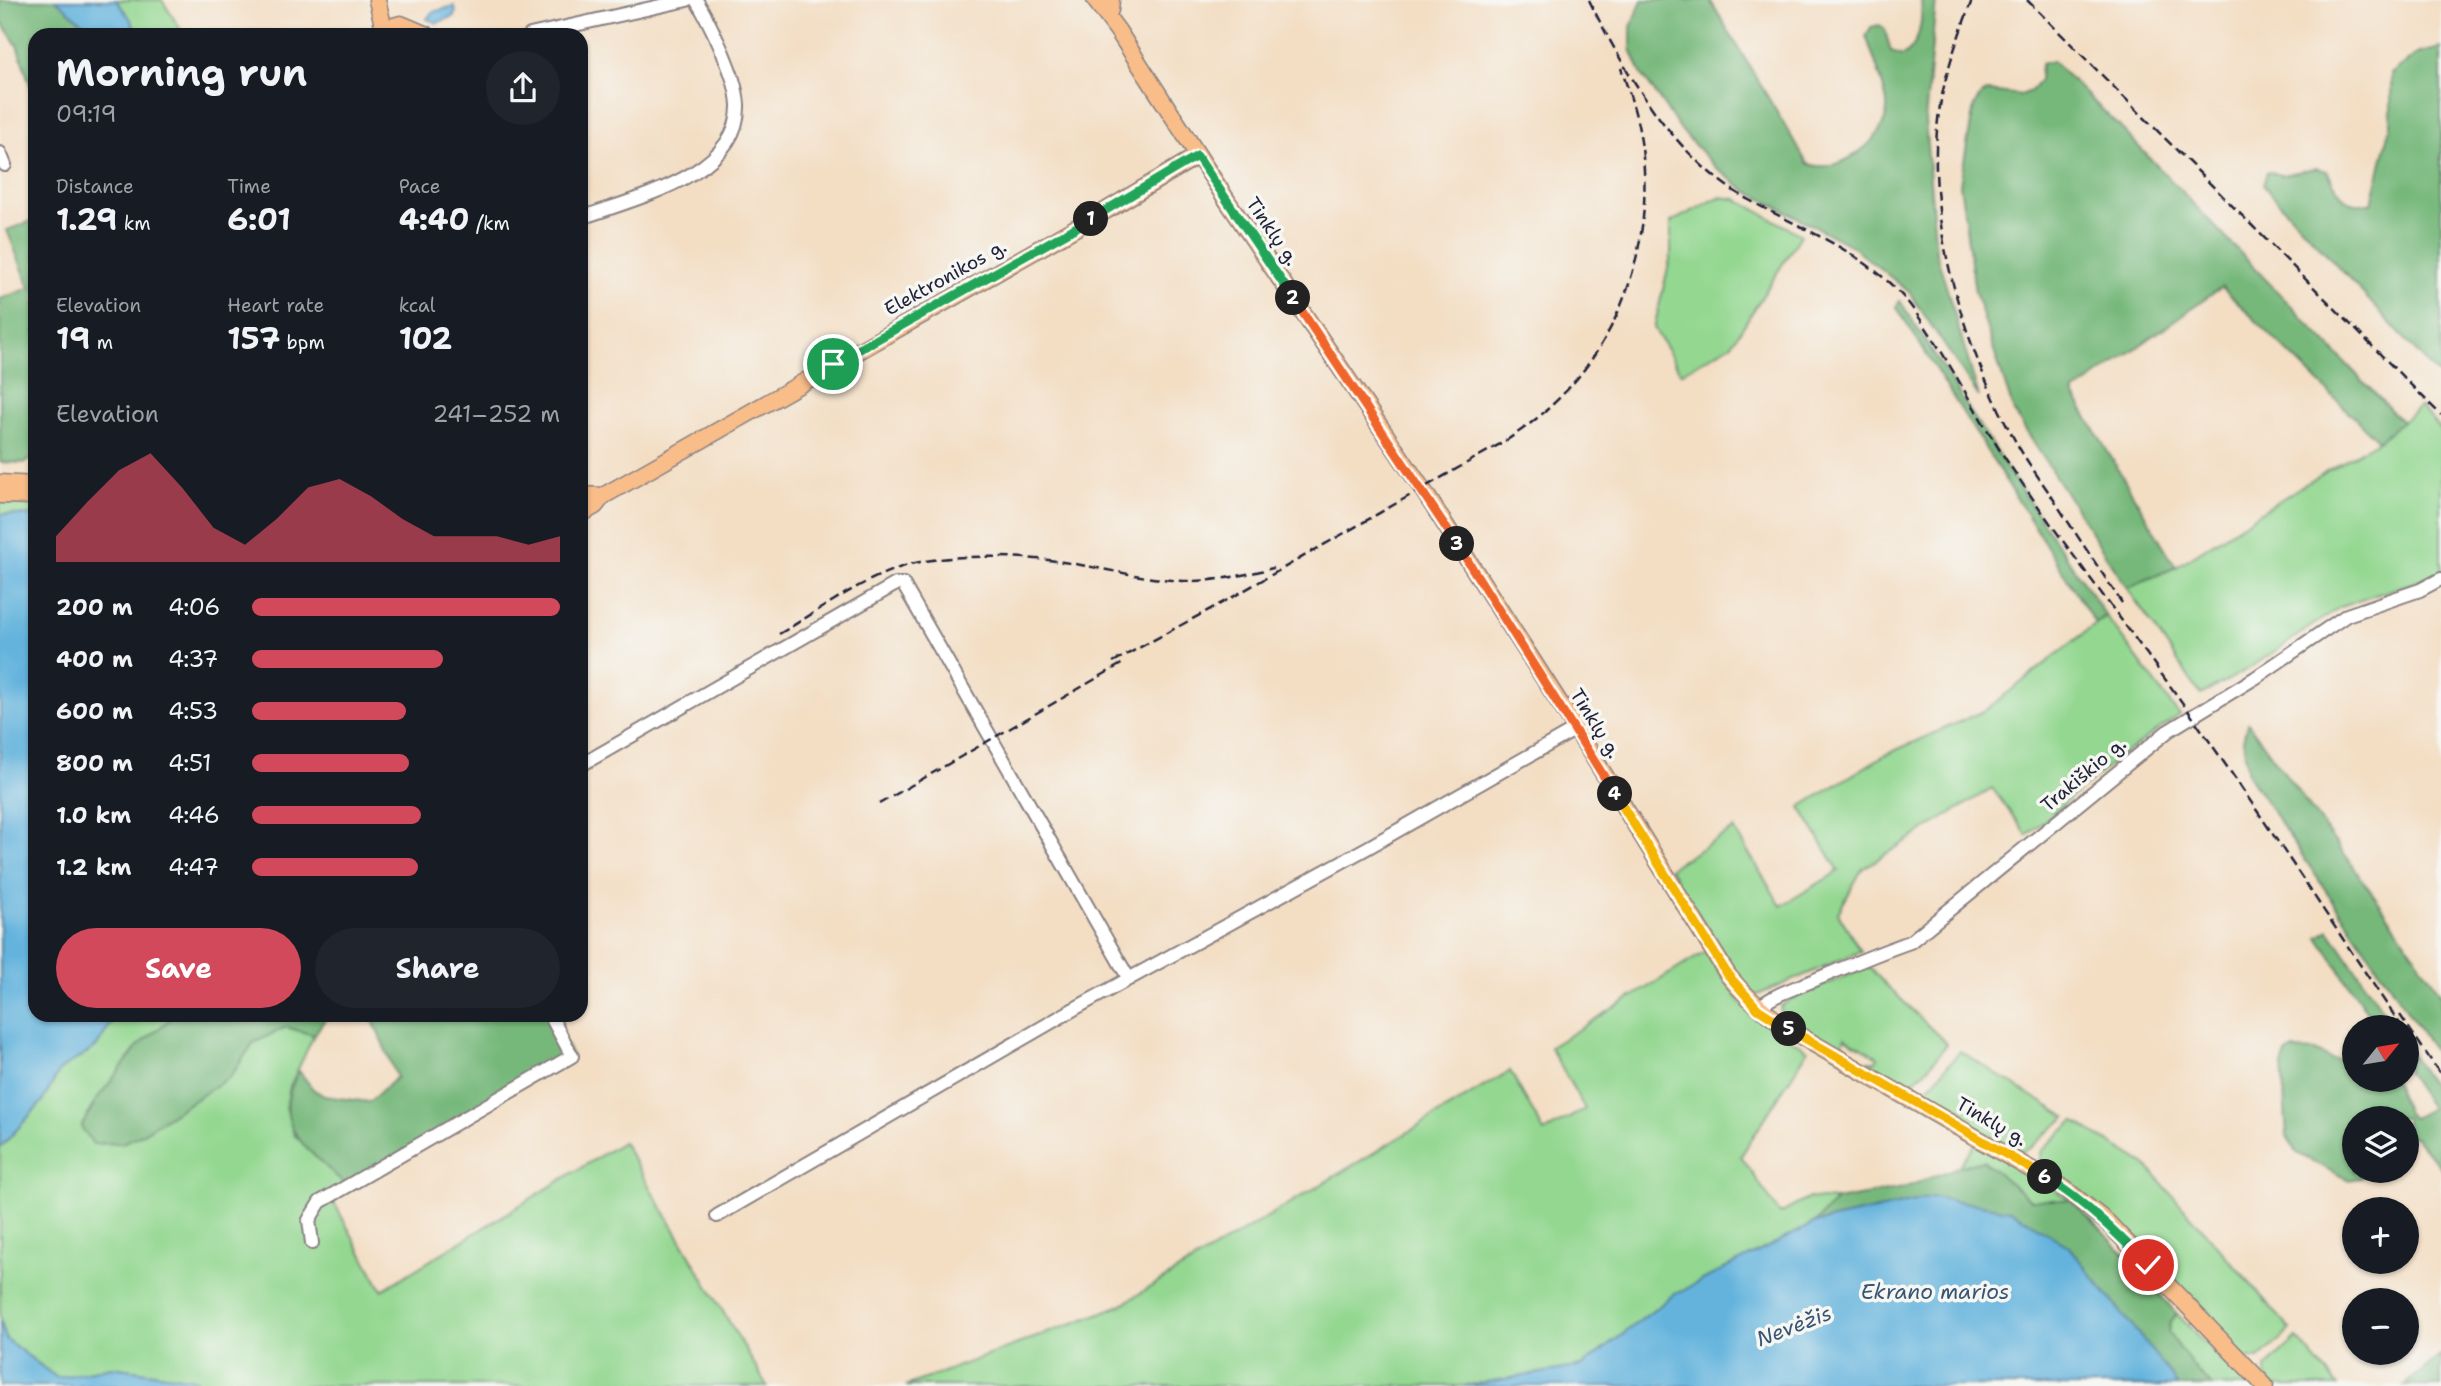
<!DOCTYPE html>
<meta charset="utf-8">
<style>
body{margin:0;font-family:"Shantell Sans",sans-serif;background:#20242c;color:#f1f3f6;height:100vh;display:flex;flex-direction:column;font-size:26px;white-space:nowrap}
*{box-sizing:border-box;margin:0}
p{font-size:23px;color:#9ea1a6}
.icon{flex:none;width:38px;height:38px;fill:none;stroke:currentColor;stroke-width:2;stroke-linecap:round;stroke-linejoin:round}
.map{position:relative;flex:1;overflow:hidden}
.drawer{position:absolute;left:28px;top:28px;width:560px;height:994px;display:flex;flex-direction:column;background:#171b24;border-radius:21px;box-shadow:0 2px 5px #0004}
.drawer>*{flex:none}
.needle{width:46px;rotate:60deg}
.tools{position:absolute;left:2342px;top:1015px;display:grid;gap:14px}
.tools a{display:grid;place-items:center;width:77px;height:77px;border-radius:50%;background:#171b24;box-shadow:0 2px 5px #0004;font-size:35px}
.pin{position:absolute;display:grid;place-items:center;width:60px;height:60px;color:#fff;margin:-30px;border:4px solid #fff;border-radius:50%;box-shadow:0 2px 7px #0007}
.km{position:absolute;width:35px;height:35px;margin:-18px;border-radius:50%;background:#222;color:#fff;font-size:19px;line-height:35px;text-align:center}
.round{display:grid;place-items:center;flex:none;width:74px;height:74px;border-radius:37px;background:#20242c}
.overview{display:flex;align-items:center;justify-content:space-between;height:119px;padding:0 28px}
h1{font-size:38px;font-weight:700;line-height:52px}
.figures{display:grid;grid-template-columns:repeat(3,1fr);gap:10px;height:119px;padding:7px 28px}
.figures div{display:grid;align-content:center}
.figures b{font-size:30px;font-weight:700}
.figures small{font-size:19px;font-weight:400}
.figures p{font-size:19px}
.chart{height:196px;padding:14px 28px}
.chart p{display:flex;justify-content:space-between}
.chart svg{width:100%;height:126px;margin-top:7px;fill:#d1495b;opacity:.7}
.button{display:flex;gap:14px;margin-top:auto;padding:14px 28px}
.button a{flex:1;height:80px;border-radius:42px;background:#d1495b;color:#fff;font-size:28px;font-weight:700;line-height:80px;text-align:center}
.button a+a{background:#20242c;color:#f1f3f6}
ul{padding:0 28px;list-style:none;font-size:23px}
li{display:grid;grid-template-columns:112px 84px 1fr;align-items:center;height:52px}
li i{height:18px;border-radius:9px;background:#d1495b}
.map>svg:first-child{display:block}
</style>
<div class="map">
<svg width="2441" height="1386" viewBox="0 0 2441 1386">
<rect width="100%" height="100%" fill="#f6f6f2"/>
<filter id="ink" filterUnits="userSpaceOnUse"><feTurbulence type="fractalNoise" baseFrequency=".0143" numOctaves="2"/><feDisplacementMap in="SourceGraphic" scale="14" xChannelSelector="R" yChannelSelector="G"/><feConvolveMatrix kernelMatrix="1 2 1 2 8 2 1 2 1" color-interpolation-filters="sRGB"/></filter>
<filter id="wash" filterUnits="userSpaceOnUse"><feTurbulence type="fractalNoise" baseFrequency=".00686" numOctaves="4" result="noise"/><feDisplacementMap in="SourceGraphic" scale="28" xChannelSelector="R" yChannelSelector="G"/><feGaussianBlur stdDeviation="1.57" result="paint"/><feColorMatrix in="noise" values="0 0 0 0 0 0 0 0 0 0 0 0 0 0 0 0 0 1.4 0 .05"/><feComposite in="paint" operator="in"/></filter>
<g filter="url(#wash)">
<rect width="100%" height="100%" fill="#f3dec4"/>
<path fill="#93d790" stroke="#5a7c66" stroke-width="2" d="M0,0H162L184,35H35V99L17,45L0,20Z
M1719,197L1736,199L1801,235L1732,344L1681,373L1654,328L1671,255V222Z
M2420,407L2441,429V573L2340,607L2250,668L2201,695L2127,588L2176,567L2297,489L2378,441Z
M0,501L35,502V516L0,514Z
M2106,616L2179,715L2116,760L2027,835L1992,788L1862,869L1838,913L1861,951L1755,996L1737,976L1669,868L1734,829L1781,906L1839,871L1800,807L1885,755L1986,710Z
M1705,952L1744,1007L1763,1022L1808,1050L1741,1156L1780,1214L1809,1198L1836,1200L1815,1223L1673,1295L1582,1366L1464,1386H906L1119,1306L1510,1071L1544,1132L1585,1109L1550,1047Z
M1868,967L1947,1044C1935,1058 1913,1097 1890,1080C1882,1074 1878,1067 1869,1061H1876L1878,1057L1845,1038L1843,1042L1847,1049L1824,1041L1780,1016L1781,1006L1789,1000Z
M116,1015H175L139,1045L140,1135L231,1076L253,1043L286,1027L314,1035L290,1086L286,1107L294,1135L347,1186L332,1199L382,1290L623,1142L767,1386H203L194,1379L112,1367L57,1378L6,1339L0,1319V1148L42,1102L60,1070L97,1046Z
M1960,1051L2066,1117L2031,1147L2020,1153L1931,1101L1926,1094L1929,1087Z
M2074,1121L2146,1165L2291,1330L2259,1359L2245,1358L2039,1163L2042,1150Z
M1976,1143L2071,1200H2031L1983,1161L1958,1167Z
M2177,1314L2239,1379L2249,1386H2212L2198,1373L2168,1332L2170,1321Z
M2297,1338L2338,1386H2273L2266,1375V1367Z"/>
<path fill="#76b87a" stroke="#4c6d5a" stroke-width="2" d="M0,0H56L97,35H35V99L17,45L0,20Z
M1642,0H1710L1807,163C1837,178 1890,138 1887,104C1886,89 1872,53 1866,36L1871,27L1879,25L1884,28L1891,51L1902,56C1920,48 1923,18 1921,0H1936L1925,121L1936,252L1979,397L1909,292L1852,246L1745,190L1717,169L1681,130L1641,73L1631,49V27Z
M2441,48V370L2438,375L2263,185L2267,172L2282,175L2316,168L2327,171C2338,191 2345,211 2372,202L2391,125V74L2417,54Z
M2052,61L2119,126L2402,422L2378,441L2222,287L2073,393L2176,567L2127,588L2014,412L1975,292L1960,184L1974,106L1982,94L1989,91L2021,95L2031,91L2040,80L2041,64Z
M35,220V457L24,463L0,462V299L30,288L7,230Z
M1900,301L2003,463L2106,616L2095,623L1896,306Z
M2248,723L2381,905L2441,994V1061L2248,775L2243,739Z
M2329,930L2394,1027H2377L2318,937Z
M175,1015H328L314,1035L286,1027L253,1043L231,1076L140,1135L122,1143L93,1144L81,1127L96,1100L139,1045Z
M367,1015H550L572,1056L347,1186C310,1150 266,1126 299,1071L313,1089L324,1096L369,1102L397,1077L372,1018Z
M2406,1046L2441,1099V1168L2415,1137H2406V1118H2354V1171H2368L2360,1178L2348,1180L2297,1153L2287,1136L2282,1065L2286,1054L2294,1050L2315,1051L2331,1059L2354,1062V1080H2394L2407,1113L2413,1118L2431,1108L2406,1071Z
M1983,1161L2031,1200H2071L2102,1230L2177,1314L2170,1321L2168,1332L2198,1373L2212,1386H2177L2171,1375L2068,1246L1933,1197L1815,1223L1836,1200L1904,1188L1958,1167Z
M2441,1355V1386H2404Z"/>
<path fill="#63b3dd" stroke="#426a8c" stroke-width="2" d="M56,0H116L130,18L138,35H97Z
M454,6L456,11L454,16L437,23L427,19L432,12Z
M0,514L35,516V1015H116L97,1046L60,1070L42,1102L0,1148Z
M1933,1197L2010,1210L2068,1246L2171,1375L2177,1386H1464L1582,1366L1673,1295L1815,1223Z
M0,1319L6,1339L57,1378L112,1367L194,1379L203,1386H0Z"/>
</g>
<g filter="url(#ink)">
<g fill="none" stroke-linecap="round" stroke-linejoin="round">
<defs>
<path id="minor" d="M530,35L687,0
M0,153L5,165
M581,218C632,199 740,175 738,105C737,87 730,70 723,53C715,35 707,17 696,0
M581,765L896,584H903L1129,979
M1758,1008C1774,994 1798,987 1817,979C1848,966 1878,953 1910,942L2168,731L2255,678L2347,615L2420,590L2441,579
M717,1216L1074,1009L1367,848L1576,729
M312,1243L309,1220L320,1202L572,1056L550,1015"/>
<path id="major" d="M377,0L385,33
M1095,0L1118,31L1228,202L1423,490L1568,716L1728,975C1746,998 1766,1014 1790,1030L2065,1189L2107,1222L2265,1386
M1110,10L1111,0
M386,35L390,27L401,24L427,35
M0,483L35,485
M0,495L35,496
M581,495L603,496
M581,514L595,506L603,496L1107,210L1197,156"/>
</defs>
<use href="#minor" stroke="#8a8080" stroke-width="16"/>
<use href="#major" stroke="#8a8080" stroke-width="19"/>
<use href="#minor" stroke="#fff" stroke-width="12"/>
<use href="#major" stroke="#f8bd89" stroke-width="16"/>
<path stroke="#22223b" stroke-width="2.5" stroke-dasharray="10 5" stroke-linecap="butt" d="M1589,0C1625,73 1676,160 1749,200C1805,231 1869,253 1910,305C1946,353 1972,408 2005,458C2063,545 2128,627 2189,712C2262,816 2331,922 2402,1027
M1972,0C1958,37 1945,73 1939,112C1924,219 1965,351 2017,444C2027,462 2040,479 2052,497C2075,533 2099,568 2122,603
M2027,0L2441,415
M779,634C824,608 869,573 920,562C958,554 1025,556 1063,562C1103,568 1143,579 1184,581C1214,582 1244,575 1273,568
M1113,662L1231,598L1507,440C1523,429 1539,418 1553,404C1627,335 1658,228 1639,130C1635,109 1628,89 1621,68
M879,804L1125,662
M2400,1015L2441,1075"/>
</g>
</g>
<g fill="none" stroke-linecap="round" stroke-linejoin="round" filter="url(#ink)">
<defs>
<path id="split-1" d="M833,364L1091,219"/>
<path id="split-2" d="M1091,219L1197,156L1293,298"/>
<path id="split-3" d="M1293,298L1457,544"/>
<path id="split-4" d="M1457,544L1615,794"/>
<path id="split-5" d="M1615,794L1728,975L1758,1009L1789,1029"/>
<path id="split-6" d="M1789,1029L2045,1177"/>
<path id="split-7" d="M2045,1177C2084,1201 2116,1232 2148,1265"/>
</defs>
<use href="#split-1" stroke="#fff" stroke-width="14"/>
<use href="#split-2" stroke="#fff" stroke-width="14"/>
<use href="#split-3" stroke="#fff" stroke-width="14"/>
<use href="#split-4" stroke="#fff" stroke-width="14"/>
<use href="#split-5" stroke="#fff" stroke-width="14"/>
<use href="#split-6" stroke="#fff" stroke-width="14"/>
<use href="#split-7" stroke="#fff" stroke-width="14"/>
<use href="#split-1" stroke="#22a559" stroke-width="9"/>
<use href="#split-2" stroke="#22a559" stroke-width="9"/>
<use href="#split-3" stroke="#f0652b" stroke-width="9"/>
<use href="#split-4" stroke="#f0652b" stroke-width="9"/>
<use href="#split-5" stroke="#f5b400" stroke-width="9"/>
<use href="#split-6" stroke="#f5b400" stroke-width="9"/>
<use href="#split-7" stroke="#22a559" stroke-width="9"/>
</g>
<g text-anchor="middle" stroke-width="7" stroke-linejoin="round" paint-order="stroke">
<g font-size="19" fill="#22223b" stroke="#f6f6f2">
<text transform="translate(1273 231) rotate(56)" y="7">Tinklų g.</text>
<text transform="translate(945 277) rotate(-29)" y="7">Elektronikos g.</text>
<text transform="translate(1596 723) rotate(58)" y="7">Tinklų g.</text>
<text transform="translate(2083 774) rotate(-40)" y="7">Trakiškio g.</text>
<text transform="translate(1992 1121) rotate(30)" y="7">Tinklų g.</text>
</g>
<g font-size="21" font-style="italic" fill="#395574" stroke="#f6f6f2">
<text x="1935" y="1299">Ekrano marios</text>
<text transform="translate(1794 1326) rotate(-21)" y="7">Nevėžis</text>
</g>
</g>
</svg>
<div class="tools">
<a><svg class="needle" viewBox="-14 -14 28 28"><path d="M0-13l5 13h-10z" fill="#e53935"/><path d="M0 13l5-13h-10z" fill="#9ea1a6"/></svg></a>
<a><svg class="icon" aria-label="layers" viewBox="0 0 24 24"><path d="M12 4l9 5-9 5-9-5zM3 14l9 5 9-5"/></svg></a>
<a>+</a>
<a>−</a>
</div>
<div class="pin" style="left:833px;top:364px;background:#1e9e55"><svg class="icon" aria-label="arrive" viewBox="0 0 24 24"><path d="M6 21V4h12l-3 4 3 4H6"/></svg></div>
<div class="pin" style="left:2148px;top:1265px;background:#d93025"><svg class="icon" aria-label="check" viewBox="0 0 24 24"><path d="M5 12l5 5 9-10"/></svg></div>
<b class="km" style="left:1091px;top:219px">1</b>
<b class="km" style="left:1293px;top:298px">2</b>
<b class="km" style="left:1457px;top:544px">3</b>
<b class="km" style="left:1615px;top:794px">4</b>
<b class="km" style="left:1789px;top:1029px">5</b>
<b class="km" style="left:2045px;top:1177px">6</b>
<section class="drawer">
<div class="overview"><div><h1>Morning run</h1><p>09:19</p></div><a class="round"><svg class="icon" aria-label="share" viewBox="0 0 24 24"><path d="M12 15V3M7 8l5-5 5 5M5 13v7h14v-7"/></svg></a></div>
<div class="figures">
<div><p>Distance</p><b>1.29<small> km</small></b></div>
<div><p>Time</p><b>6:01</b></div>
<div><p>Pace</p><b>4:40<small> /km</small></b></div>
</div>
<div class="figures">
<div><p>Elevation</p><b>19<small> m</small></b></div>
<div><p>Heart rate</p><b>157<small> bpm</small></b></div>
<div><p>kcal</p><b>102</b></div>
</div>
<div class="chart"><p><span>Elevation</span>241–252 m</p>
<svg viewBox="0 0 160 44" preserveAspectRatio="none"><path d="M0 44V35L10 23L20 12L30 6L40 18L50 32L60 38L70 29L80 18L90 15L100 21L110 29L120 35L130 35L140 35L150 38L160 35V44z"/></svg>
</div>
<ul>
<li><b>200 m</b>4:06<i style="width:100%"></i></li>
<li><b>400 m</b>4:37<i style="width:62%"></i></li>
<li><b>600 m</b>4:53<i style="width:50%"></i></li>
<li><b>800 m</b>4:51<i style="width:51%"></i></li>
<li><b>1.0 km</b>4:46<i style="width:55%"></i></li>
<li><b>1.2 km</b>4:47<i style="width:54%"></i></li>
</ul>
<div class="button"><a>Save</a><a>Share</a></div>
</section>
</div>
